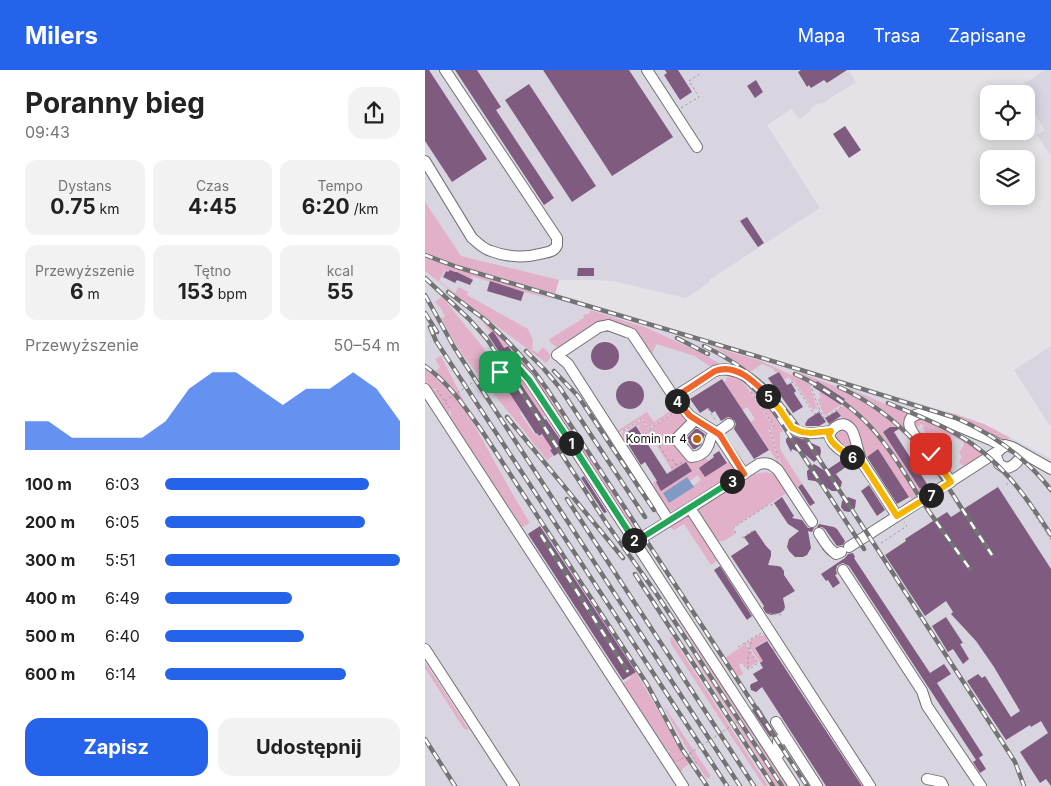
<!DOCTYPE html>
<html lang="pl">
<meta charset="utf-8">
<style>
body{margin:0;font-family:Inter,sans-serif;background:#f2f2f2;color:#222;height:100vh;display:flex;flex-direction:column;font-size:19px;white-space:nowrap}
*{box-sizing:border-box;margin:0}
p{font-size:16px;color:#767676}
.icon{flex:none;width:28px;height:28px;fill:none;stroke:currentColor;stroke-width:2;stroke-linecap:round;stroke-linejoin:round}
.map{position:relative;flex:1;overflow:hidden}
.sheet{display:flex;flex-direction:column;background:#fff;width:425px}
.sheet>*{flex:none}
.controls{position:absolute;left:555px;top:15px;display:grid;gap:10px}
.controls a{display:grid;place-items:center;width:55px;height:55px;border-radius:10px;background:#fff;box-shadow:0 2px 12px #0003;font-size:25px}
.pin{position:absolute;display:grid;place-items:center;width:42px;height:42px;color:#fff;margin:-21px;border-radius:10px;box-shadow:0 2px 8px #0006}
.km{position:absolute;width:25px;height:25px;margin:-12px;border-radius:50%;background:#222;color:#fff;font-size:14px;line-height:25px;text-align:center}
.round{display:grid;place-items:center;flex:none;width:52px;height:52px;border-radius:15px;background:#f2f2f2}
.summary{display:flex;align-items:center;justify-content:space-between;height:85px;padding:0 25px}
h1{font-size:28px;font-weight:700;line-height:38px}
.figures{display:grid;grid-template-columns:repeat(3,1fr);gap:8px;height:85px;padding:5px 25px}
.figures div{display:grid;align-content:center;border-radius:12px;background:#f2f2f2;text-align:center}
.figures b{font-size:21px;font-weight:700}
.figures small{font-size:14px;font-weight:400}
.figures p{font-size:14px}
.chart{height:140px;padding:10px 25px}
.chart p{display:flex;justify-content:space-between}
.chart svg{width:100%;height:90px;margin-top:5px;fill:#2563eb;opacity:.7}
.action{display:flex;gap:10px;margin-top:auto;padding:10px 25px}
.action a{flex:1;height:58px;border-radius:15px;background:#2563eb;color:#fff;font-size:20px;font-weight:700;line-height:58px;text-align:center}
.action a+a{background:#f2f2f2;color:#222}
ul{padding:0 25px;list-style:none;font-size:16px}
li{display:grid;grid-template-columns:80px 60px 1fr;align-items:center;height:38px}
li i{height:12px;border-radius:6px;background:#2563eb}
header{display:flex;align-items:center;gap:30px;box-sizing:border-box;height:70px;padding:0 25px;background:#2563eb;color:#fff}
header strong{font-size:24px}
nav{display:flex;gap:28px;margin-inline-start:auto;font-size:18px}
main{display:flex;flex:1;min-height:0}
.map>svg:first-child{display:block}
</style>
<header>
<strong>Milers</strong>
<nav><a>Mapa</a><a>Trasa</a><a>Zapisane</a></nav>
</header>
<main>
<section class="sheet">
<div class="summary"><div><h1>Poranny bieg</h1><p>09:43</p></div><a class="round"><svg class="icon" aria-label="share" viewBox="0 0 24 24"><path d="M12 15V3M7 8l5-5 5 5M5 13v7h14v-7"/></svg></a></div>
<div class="figures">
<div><p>Dystans</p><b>0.75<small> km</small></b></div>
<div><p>Czas</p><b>4:45</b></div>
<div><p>Tempo</p><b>6:20<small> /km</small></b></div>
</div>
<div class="figures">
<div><p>Przewyższenie</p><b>6<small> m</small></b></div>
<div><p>Tętno</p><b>153<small> bpm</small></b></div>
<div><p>kcal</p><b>55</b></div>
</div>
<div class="chart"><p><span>Przewyższenie</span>50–54 m</p>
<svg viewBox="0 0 160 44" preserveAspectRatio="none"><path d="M0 44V30L10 30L20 38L30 38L40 38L50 38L60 30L70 14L80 6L90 6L100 14L110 22L120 14L130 14L140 6L150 14L160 30V44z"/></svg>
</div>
<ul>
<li><b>100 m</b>6:03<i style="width:87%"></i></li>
<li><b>200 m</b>6:05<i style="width:85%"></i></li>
<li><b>300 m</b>5:51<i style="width:100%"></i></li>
<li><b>400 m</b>6:49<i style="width:54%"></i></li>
<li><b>500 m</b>6:40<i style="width:59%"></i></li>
<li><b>600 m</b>6:14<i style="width:77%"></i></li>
</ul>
<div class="action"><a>Zapisz</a><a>Udostępnij</a></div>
</section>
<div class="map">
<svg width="626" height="716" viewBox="0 0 626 716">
<rect width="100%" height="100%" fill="#e4e2e6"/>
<path fill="#d9d5e0" d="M0,0H424L431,12L396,34L394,33L386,38V41L374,49L367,39L342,55L395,138L284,210L285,212L261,228L188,211L168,210H134L130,223L543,348L568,358L626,389V716H0Z
M620,0H626V86L612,65L620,60L601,30V24H597L593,18Z
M626,276V356L623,353L589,300Z"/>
<path fill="#e2b0c8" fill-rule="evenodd" d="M0,132L36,186L134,210L130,224L19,191L0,183Z
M0,188L128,229L99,222L46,206V207L48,208V210L32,202H30L25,200L23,202L20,200L14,211L30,223L34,217L43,222L42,225L103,259L108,270L107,280L113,283L118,277L125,284V288L121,293C81,262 40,233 0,201Z
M17,227L57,276L70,295L65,299L72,304L67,308L74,319L80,316L96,342L95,343L110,365L112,364L114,367L118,364L127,379L125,380L128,386L122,390C108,373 95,355 81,339C57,310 32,281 16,248L20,247L17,240L10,232Z
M165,240L222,258L274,282L294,293L287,298L270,286L232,274L230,277L227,284L212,261L188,253L137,279C131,277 127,275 124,270L126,268L159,248L158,246L161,244H164Z
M55,248L78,269L108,302L103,303L82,275L78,277L68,262L66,263Z
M289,277L336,291L386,314L385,316L393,341L391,338L388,340L369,311L367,312L364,307L359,310L354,302L351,303L347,298L337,294L325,302L311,291Z
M16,286L42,337L28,319L10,302L15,297L10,289Z
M0,299C39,328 53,363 76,403C85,420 95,437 105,453L97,457L25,347L26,340H25L23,348L5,320H12L13,319H4L0,312Z
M367,301C381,304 394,310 407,315C453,336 486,365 514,406L513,407L511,405L493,380L472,357H465L458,362L495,419L496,423L494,424L461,372L441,350L419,331L420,329L392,311L390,313Z
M306,305L317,312L316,314L317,312L321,316L348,356L343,359L356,397L326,352L330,349L322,337L317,340L299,312L302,310L301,308Z
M98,308L122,344L118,347L94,310Z
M112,308L213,461L211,462L205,458L112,317L110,313ZM113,314L208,458V459L112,315Z
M322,315L344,339L358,361L355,363V379L377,414L371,418L357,397L345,360L349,356Z
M418,316L484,344L482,361C463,342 442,327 418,316Z
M395,322L416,335L399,346L393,330L396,326L394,324Z
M419,336L435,349L456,371L492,425L487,429L484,427L453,380L440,388L436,381L433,360L427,353L418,350L412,340Z
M248,339H253L224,358L217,348L193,363L192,361L222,342L229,352Z
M255,339L263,350C256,364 247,367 233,371L225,360L226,358Z
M518,340L559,354L585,368L579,371L573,370L542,351Z
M493,347C516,358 538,369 559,384L541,395H537L534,392L537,386L534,383L539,375L538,372L527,366L520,377V379L522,381L516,388L510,381L514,378L510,373V372L507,367H506L504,365H502L499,362L500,360L497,358L499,356L496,354L490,360L489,351Z
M217,350L229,369L223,373L213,357L216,356L215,355L213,356H210L200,362V364L202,368L204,367V368L200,371L197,365V363Z
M417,359L422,361L428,382L411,369L412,361Z
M247,371L265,390L282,389L290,400L304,392L307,394L309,399L307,405L251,441H243L227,419L228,413L247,400L232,376ZM261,392L267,401L236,420L231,412ZM273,405L276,410L268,416V417L244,433L238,423L262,407L265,411Z
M341,402L350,405L363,422L307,458L311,463L299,471H293L278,450L281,448L278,449L274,443V436L324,405Z
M260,445L263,446L292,491L286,495L259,454L249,460L247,458H245L244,457Z
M250,542L330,665L328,666L330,669L331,668L363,716H360L273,582L253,550Z
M339,561L348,574L346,575L342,570L329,578L334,586L347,578L349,576L352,581L335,593L322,573L335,564L337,566L339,565L338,562Z
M247,567L343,716H339L246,574L245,568Z
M320,574L332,592L322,599L321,597L320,598L317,593L314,595L318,604L312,607L300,588Z
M264,580L272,590L355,716H351Z
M0,592L44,660L39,659L0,598Z
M211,602L264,694L257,699V701L256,702L251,695L255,692L254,691L251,694L243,683L245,681V680L242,681L198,613L206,608L205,606Z
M239,638L241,639L286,706L282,709L266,686Z"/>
<path fill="#809ac3" d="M262,407L269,417L244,433L238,423Z"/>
<path fill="#7f5c7f" d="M0,0H4L62,89L27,112L0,71Z
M30,0H52L76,37L71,40L129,128L119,135Z
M118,0H204L248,67L187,106Z
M240,0H253L267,22L255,30L239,5L242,3Z
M376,0H422L402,13L399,10L386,18L384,15L382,17L373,2Z
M331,10L338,22L330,28L322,16Z
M104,14L171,116L147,132L80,30Z
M420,56L436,80L424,88L408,64Z
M322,147L339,173L333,177L315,151Z
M153,198H169V206H152Z
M25,200L30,202H32L48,210L45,215L32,210L30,213L18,207L21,201L23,202Z
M65,211L99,222L96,231L62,221Z
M68,261L79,278L83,276L90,286L85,288L82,294L63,265Z
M166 286a14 14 0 1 1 28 0a14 14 0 1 1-28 0Z
M354,302L362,315L366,313L371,321L369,323L378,337L368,343L343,308Z
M72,304L80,316L92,308L120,350L121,349L141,378L129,386L125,380L127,379L117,364L114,366L112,363L111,364L80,316L74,320L66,308Z
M297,309L344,380L329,389L309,359L311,354L309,350L306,348L303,347L296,351L290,341L287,343L283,338L275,343L265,329Z
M392,311L420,329L416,335L388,317Z
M191 325a14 14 0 1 1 28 0a14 14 0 1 1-28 0Z
M412,341L416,346L404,354L400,348Z
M394,342L401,352L394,356H381L380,354L383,349Z
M211,356L242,404L261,392L267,401L236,421L231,412L232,411L220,392L216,395L201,371L205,369L201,363Z
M465,357H477L469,362L502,414L495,419L458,362Z
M270,359H273L280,364L276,375L270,379H268L262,370V368Z
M365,365L380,370L395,377L396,381L395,387L389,392L382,386L367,379L366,382L361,372V369Z
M453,379L484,427L472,434L442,387Z
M294,381L302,393L280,407L274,398L289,387L288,385Z
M417,390L421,397L411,404L417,412L416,416L413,421H407L390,411L383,410L382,404V401L389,394L400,401Z
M159,406L182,442L179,443L156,408Z
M377,414L390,433L385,436L373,417Z
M444,415L460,440L452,446L436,421Z
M573,417L626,499V716L621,709L615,713L595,682L623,663L616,651L606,657L605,655L581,670L542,611L553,604L557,608L560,606L586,647L595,641L569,597L551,571L526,544L528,542L521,531L500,546L460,485L481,471L480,469L522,442L526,447Z
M357,427L369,446L367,448L377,450L383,458H389L387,462L383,461L386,478L382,485L378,487H370L364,481L362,477L364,469L374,461L363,454L349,433Z
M423,427L431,430L430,438L424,442L419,441L416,437L417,431Z
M394,454L409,457L412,459L420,471L418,475L412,476L400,459L397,457H392Z
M115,456L211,602L198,610L103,464Z
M330,460L341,476L346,481V486L343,495L353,496L356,497L359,501V505L370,521L358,528L360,537L359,540L355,543L346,545L341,543L338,538L339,536L306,486L324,474L319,467Z
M428,483L430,487L429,488L505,603L519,594L526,604L512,613L558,685L551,690L424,496L418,493L415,494L412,496L411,500L412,504L410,505L415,513L408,518L403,510L401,511L396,504L420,488L423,484Z
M295,496L327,546L322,550L289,500Z
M521,547L538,573L535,574L544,589L538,594L528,579L523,582L507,556Z
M342,571L350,583L437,716H401L337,617L331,622L326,620L325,616L326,614L333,611L328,604L338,598L335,593L338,591L330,578Z
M333,636L351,664L345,667L327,640Z
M554,688L561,699L555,703L548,692Z"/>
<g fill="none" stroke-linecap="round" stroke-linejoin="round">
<defs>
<path id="minor" d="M222,0L272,77
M0,91L47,168C53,173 58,179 66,181C84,188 101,188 119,183C124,182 130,181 132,175C132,175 132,168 132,168L20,0
M132,285L174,257L179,256L183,255L202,262L207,264L249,327L290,301C315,292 343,323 356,341C360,346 363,354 367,358C378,366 394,363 406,361
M136,288L143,294L244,451
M89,293L104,309L210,472L265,438L445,716
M0,319L258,716
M249,327L265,346L292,363L319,404
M270,350L251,369L266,387C279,386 283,379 286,367L304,354
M575,380L570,383L574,394L580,398C589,398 594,390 598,383
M437,392C425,386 408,379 404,365C408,357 417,350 425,358C430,362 433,383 436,390C440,397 445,404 449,410C457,422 464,434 472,446
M526,412C519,402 512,392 505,383C499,375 478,358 486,348C491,343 498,343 504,344L566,370L579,377L580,375L587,377L626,399
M265,438L334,394C343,392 346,394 353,400L387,452
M394,463C399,471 403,479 411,484L416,482
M210,472L369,716
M424,477L570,383
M418,500L497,621L502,636L556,716
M0,579L89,716
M351,652L392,716
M350,687L354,684L353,671L360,666
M502,709L516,712L518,716"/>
</defs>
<use href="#minor" stroke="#737175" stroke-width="12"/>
<path stroke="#9f9da0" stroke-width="1" stroke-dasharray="2.5 2.5" stroke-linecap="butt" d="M256,38L274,27L264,11L276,3
M56,307L71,296L75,302L82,297
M366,312L369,313L389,344L395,341
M387,314L386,316C390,327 393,338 399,348L418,336
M12,320L26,340
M326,322L349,356L344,359L354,390
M283,339L291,351
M224,359L250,342
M198,361L217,349L244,391L248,390L252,396
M246,398L258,392
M581,415L585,411L594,421L626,470
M524,422L533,435
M311,463L308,458L343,435H347L349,434
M317,468L329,460
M456,473L482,456L479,452
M344,543L355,545L358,544
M320,573L333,593L323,600
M313,577L336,563
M323,599V588L327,568
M265,683L272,694"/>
<use href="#minor" stroke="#fff" stroke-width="10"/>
<defs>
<path id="rail" d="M0,185L32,197L334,287L531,348C568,364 601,388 626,420
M0,208L44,249L62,269L182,454L231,523L357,716
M23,222L63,252
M0,225L29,277L315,716
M0,243L12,262
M58,248C83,271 102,290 122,319L382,716
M5,257L11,271L302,716
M252,268L283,284
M279,276C304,288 327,303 346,324C357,334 365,346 374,358L583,681L590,692L599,716
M101,281L119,299L135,318L220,447
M0,296C24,313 40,337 57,361L222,614L257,679L282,716
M129,301L153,326L229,440
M310,301L338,327L354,349L439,479
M370,304C396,316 422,333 442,353C465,377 481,406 499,434C514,456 530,478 545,499
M414,317C443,330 470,350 491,373C504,388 515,404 525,420C539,442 553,464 567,485
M463,333C486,343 511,352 533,365C574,388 601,426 626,465
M82,347L198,488
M142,429L329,716
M116,465L203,602
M210,504L348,716
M0,669L30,716"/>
</defs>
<use href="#rail" stroke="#737375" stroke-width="4.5"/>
<use href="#rail" stroke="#fff" stroke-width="2.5" stroke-dasharray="8" stroke-linecap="butt"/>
<path stroke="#9f9da0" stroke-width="1" stroke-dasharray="2.5 2.5" stroke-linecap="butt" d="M20,331L56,307
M252,692L318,648"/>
</g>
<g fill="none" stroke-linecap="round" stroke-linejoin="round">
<defs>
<path id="split-1" d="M75,302L89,293L104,310L146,373"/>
<path id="split-2" d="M146,373L209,470"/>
<path id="split-3" d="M209,470L210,472L307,411"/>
<path id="split-4" d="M252,331L265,346L292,363L295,365L319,404L307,411"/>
<path id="split-5" d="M252,331L249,328L290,301C311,293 330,312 343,326"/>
<path id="split-6" d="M343,326L355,340L367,358L377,362L386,363L406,361C405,363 404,364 404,365C404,373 421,384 427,387"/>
<path id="split-7" d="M427,387L437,392L472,446L506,425"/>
<path id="split-8" d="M506,425L526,412L506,384"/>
</defs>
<use href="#split-1" stroke="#fff" stroke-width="10"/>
<use href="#split-2" stroke="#fff" stroke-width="10"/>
<use href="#split-3" stroke="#fff" stroke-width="10"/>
<use href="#split-4" stroke="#fff" stroke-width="10"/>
<use href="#split-5" stroke="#fff" stroke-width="10"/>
<use href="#split-6" stroke="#fff" stroke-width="10"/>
<use href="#split-7" stroke="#fff" stroke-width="10"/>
<use href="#split-8" stroke="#fff" stroke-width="10"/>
<use href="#split-1" stroke="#22a559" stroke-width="6"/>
<use href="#split-2" stroke="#22a559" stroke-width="6"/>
<use href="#split-3" stroke="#22a559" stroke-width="6"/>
<use href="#split-4" stroke="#f0652b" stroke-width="6"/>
<use href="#split-5" stroke="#f0652b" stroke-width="6"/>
<use href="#split-6" stroke="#f5b400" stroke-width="6"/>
<use href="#split-7" stroke="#f5b400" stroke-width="6"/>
<use href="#split-8" stroke="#f5b400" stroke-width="6"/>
</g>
<circle fill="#bd6309" stroke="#fff" stroke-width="2" cx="272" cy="369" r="5"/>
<g text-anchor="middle" stroke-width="4" stroke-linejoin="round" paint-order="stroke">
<g font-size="12" fill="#151516" stroke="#fff" text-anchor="end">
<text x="262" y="373">Komin nr 4</text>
</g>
</g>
</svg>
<div class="controls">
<a><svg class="icon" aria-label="locate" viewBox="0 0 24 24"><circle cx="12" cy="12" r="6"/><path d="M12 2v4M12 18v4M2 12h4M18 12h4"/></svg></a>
<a><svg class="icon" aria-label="layers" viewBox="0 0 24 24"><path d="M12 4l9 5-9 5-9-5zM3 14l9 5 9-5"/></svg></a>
</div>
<div class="pin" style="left:75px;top:302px;background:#1e9e55"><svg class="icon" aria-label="arrive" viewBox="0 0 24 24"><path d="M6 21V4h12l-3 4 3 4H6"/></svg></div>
<div class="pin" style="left:506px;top:384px;background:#d93025"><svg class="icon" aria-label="check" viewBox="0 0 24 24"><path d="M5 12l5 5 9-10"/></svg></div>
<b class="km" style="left:146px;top:373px">1</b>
<b class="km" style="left:209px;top:470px">2</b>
<b class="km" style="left:307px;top:411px">3</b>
<b class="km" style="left:252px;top:331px">4</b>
<b class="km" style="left:343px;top:326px">5</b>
<b class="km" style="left:427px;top:387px">6</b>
<b class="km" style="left:506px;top:425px">7</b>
</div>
</main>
